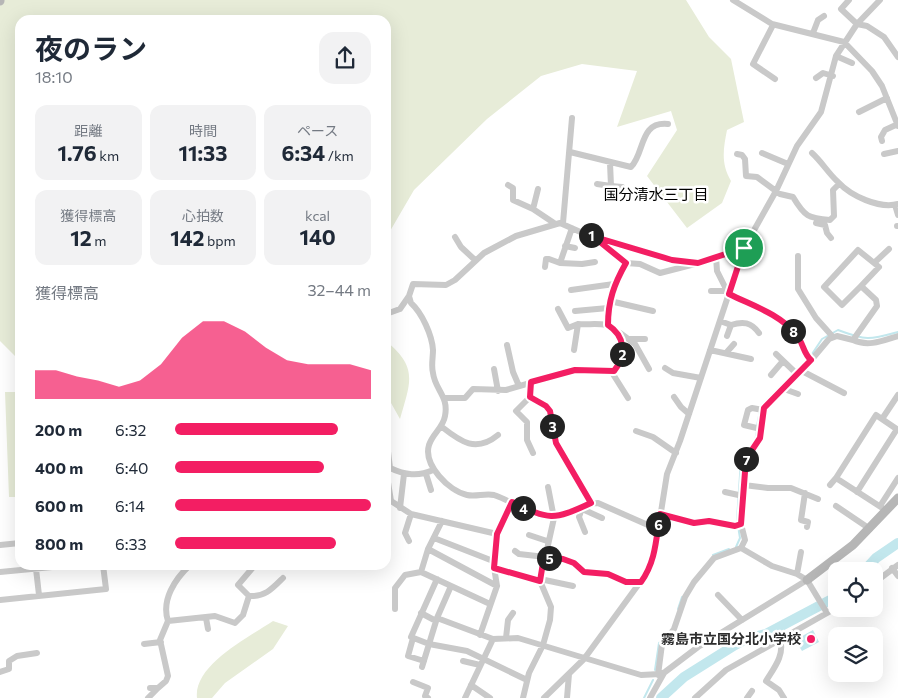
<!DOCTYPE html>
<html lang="ja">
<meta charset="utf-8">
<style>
body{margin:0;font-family:Commissioner,"Noto Sans JP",sans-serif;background:#f2f2f3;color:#1f2937;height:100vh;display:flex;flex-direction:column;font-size:19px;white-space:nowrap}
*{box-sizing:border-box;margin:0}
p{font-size:16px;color:#747a83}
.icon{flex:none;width:28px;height:28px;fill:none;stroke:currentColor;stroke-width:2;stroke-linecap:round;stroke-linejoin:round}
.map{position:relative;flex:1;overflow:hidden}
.side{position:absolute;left:15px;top:15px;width:376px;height:555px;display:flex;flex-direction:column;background:#fff;border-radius:15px;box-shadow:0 5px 20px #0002}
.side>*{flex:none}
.fabs{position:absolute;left:828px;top:562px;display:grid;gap:10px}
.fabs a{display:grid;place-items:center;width:55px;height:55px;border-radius:10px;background:#fff;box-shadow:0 5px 20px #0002;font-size:25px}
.pin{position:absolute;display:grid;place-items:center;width:42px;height:42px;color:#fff;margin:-21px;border:2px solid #fff;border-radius:50%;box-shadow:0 1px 5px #0007}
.km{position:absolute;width:25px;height:25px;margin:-12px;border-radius:50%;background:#222;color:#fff;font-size:14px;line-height:25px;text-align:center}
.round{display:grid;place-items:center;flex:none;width:52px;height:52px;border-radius:15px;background:#f2f2f3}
.headline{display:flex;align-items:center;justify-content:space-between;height:85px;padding:0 20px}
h1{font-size:28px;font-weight:700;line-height:38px}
.figures{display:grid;grid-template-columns:repeat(3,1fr);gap:8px;height:85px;padding:5px 20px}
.figures div{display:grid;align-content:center;border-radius:12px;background:#f2f2f3;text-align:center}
.figures b{font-size:21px;font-weight:700}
.figures small{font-size:14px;font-weight:400}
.figures p{font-size:14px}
.chart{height:140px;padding:10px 20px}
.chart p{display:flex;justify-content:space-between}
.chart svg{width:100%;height:90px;margin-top:5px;fill:#f31e63;opacity:.7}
ul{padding:0 20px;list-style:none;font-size:16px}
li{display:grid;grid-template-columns:80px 60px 1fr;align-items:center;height:38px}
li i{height:12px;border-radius:6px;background:#f31e63}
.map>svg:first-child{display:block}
</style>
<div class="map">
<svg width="898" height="698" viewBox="0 0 898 698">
<rect width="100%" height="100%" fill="#fff"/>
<path fill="#e7ecd8" d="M0,0H686L709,37L731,59L744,122L727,130C723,150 721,164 731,181L722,203L687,228L647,176L677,130L671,111L617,127L637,71L582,64L541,76L487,119L414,190L386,238V20H20V361L0,341Z
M386,341C419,368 410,383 400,419L386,394Z
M5,392H20V497H9Z
M273,621L288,626L273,649L225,683L212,698H197C193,665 249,637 273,621Z"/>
<path fill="#c2e7ed" d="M813,630L819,642L802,651L795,640Z"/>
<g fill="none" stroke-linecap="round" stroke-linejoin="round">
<path stroke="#c2e7ed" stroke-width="2" d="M810,357L822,339L838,330C867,341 869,340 898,332
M757,426L761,406L806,360
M755,441L757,431
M736,547L740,538L737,520L741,460L752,444
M713,555L729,549
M678,609L682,597
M655,670L659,643L667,633
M644,698L653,680"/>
<path stroke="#c2e7ed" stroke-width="10" d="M864,571L876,558L898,543
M661,698L684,677L735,645L746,639L766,634L836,597"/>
<path stroke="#c9c9c9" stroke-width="6" d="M733,0L772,24L844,42L872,71L882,86L898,126
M849,0L841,9L857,24L867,26L884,37L898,57
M773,25L753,64L775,79
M813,33L818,20L824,16
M836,56L852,63
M816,78L823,73L833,76
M859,112L887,98
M882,141L881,137L885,130L898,124
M570,152L631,167C645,153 639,121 668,124
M762,153L788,164
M812,153C822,162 828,173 838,182C851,196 879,209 898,204
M737,154L742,155L745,159L746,176L757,177L780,194L793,197C805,217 808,218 830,220L834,216L833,190L839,184
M884,154L898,151
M597,184L611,186L610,163
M508,185L513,188V200L533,209L554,223
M611,186L622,187
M895,205L898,215
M533,209L538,189
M563,223L572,118
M816,223L825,225L827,233L831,238
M897,226H898
M572,228L560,263L582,264L595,262
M455,237L461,247L475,260
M590,237L626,263L640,264L660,273L695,264
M565,246L575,248
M798,256V289L816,318L833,337
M716,257L717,271L727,291
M874,263L889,249
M545,267L546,259H549L560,263
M571,290L614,284
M711,291H729
M729,294L764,309L788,324L803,343L806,356L811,360
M610,301L653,311
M558,309L568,328L578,324
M575,311L608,308
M386,314L400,309L409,296
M720,321L731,325L727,336
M608,325C609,300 613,285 626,263
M731,325C743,321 751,322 759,333
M620,333L635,344L649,369
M629,339H645
M853,340C868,347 882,341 898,336
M507,345L513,372L519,386
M710,350L751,359
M726,353L734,344
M776,354L798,375
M665,368L673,373L701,378
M494,369L498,391
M611,371L628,398
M802,371L844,393
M771,375L783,361
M531,382L530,397L546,405L550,411L556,443L591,503
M784,389L798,394
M530,397L516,411L527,422V440L533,453
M674,397L681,407L689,414
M445,398H465L473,389L506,390L575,370L614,371C625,358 628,330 606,325C597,323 587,325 578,324L574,350
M882,419L898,395
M442,427C461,442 476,453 498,435
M761,429L744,425L748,410L752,408L763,410
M636,431L653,437L676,453
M386,435L390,468
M390,468C405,475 418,477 433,470
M386,470L391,501L411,514L497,534
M426,474L431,490
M744,485L768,488H791L818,499
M830,485L836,478
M725,492L743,496
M857,492L897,429
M805,493L801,520L808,522L807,527
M836,506L870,529
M880,506L898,478
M400,508L404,474
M580,508L602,518
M581,511L579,517L585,532
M887,511L836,478L876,415L898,430
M660,514L694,523L709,521L735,525L741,524L745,540L741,548L772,566L797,574L807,580L827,613
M442,521L428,549L421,572L490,604
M741,524L746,459L760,438L764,408L802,371L829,339L837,336L853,340L877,306L876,300L861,286L842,305L824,287L858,250L879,267L861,286
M657,529L598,503C582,503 570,516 554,517C534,519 513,501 494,495C485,493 476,497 467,495C449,491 423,465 429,445C433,433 443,428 445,416C449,396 435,390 433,373C431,366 433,358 433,350C432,335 422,313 411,303L409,296L413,284L446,285L455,280L484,253L516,236L560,223L585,234L680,261L698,263L744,248
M529,535L547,541
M434,538L493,561
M409,541L405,533L411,514
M0,545L20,543
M428,549L497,586
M515,551L519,554L563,559L574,563L583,572L608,575L626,582H641
M494,568L540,581
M892,568L898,576
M36,569L39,595
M0,572L73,565
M797,574L801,552
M437,579L411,637L429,644L467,651L527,680
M540,579L573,586
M874,583L898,565
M451,586L437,618L493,639
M718,595L742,620
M249,596C265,597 272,589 283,578
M0,600L106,589L103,565
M395,609V588L405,575L421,572
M421,613L436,621
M206,618L208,629
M168,621C161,600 175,579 190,565
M480,635L497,586L493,561L497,534L512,503
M413,638L408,656L424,661
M506,638L508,620L513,613
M780,639C785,655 774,668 766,681L779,690L784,698
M144,644L161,642
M463,661L480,665
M422,667L437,618
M0,672L9,669V661L17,656L37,653
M658,675L662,644L674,629L685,597L694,582L714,558L741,548
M413,682L428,688L425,696L428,698
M471,685L490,698
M158,688L166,681L168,676L160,640L168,621L215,616L235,623L243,615L249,596L238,585L255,565
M148,698L158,688H150
M465,698L493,639L518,638L641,675L660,674L665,672L698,647L807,580
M523,698L529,673L543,645L550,620L551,607L540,581L554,518L548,487
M544,698L584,659L649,570L654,556L667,474L680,441L744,248L776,191L797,146L821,112L836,56L857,24L880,0
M567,698L569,674
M650,698L664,673
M695,698L726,670L836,608
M747,698L752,691"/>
<path stroke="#b6b6b6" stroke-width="9" d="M0,1V0
M807,580L853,545L898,498"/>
</g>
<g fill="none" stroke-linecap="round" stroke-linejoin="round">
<defs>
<path id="route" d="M585,234L672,260L698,263L744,248L729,294C753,306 778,313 796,334C804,344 803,353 811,360L764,408L760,438L746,459L741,524L735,526L709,521L694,523L660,514C656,539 656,561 641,582H626L608,574L584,572L574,563L563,559L544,557L540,581L494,568L497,534L512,502C550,520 552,521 591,503L556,443L550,411L546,406L530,397L531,382L575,370L614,371C627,355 625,336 608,325C608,301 614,284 626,263L600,242Z"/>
</defs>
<use href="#route" stroke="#fff" stroke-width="10"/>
<use href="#route" stroke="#f31e63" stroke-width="6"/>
</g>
<circle fill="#f31e63" stroke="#fff" stroke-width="2" cx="811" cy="639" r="5"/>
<g text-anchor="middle" stroke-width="5" stroke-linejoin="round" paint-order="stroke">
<g font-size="14" font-weight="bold" fill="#2c2c2c" stroke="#fff" text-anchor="end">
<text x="801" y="644">霧島市立国分北小学校</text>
</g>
<g font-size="15" fill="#000" stroke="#fff">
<text x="656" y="200">国分清水三丁目</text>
</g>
</g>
</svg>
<div class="fabs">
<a><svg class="icon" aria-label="locate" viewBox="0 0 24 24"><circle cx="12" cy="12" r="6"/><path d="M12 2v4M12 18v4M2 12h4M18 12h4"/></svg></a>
<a><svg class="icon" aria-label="layers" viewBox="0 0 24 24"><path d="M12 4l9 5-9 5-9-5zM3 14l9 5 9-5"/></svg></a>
</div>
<div class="pin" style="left:744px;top:248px;background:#1e9e55"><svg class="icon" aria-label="arrive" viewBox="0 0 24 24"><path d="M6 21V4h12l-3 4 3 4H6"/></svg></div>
<b class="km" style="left:591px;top:235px">1</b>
<b class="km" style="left:622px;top:354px">2</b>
<b class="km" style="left:552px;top:426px">3</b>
<b class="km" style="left:523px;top:508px">4</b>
<b class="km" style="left:549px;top:558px">5</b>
<b class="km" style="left:658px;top:524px">6</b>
<b class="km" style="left:746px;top:459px">7</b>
<b class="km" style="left:793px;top:331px">8</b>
<section class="side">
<div class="headline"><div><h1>夜のラン</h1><p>18:10</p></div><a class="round"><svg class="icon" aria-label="share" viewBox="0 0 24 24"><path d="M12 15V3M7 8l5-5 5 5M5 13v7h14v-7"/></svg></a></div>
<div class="figures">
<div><p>距離</p><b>1.76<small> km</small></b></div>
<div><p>時間</p><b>11:33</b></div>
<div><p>ペース</p><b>6:34<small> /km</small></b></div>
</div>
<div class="figures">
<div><p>獲得標高</p><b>12<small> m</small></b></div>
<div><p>心拍数</p><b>142<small> bpm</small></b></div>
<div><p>kcal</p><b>140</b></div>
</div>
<div class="chart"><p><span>獲得標高</span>32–44 m</p>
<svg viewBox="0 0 160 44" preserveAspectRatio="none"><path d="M0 44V30L10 30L20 33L30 35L40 38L50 35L60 27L70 14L80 6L90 6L100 11L110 19L120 25L130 27L140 27L150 27L160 30V44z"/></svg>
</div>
<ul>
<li><b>200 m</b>6:32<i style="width:83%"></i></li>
<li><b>400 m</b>6:40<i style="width:76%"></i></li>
<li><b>600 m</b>6:14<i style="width:100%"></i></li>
<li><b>800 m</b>6:33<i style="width:82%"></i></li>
</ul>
</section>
</div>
